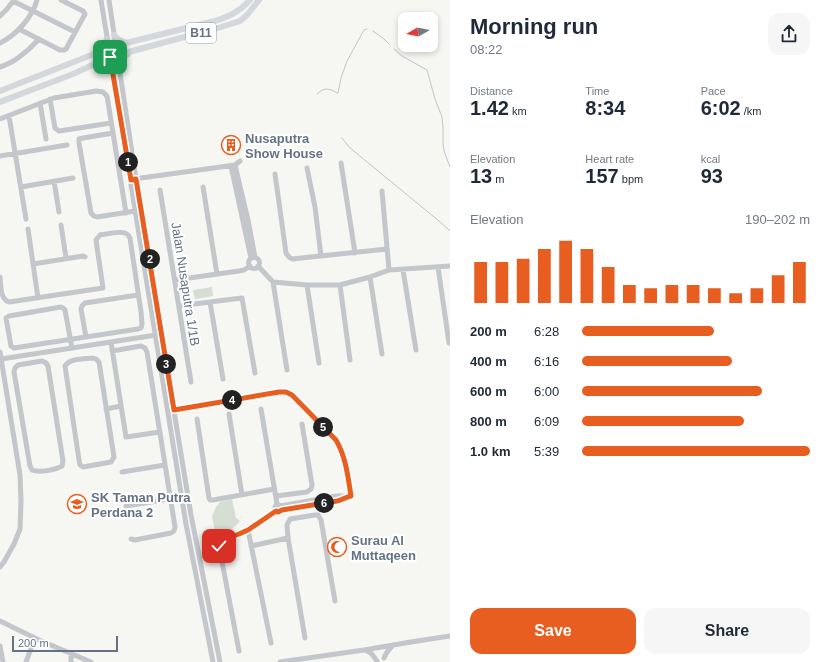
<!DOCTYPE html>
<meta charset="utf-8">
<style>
body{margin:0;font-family:Helvetica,sans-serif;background:#f6f6f7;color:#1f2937;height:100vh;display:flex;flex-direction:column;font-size:15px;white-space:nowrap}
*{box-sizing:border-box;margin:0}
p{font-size:13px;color:#747a83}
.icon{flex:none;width:22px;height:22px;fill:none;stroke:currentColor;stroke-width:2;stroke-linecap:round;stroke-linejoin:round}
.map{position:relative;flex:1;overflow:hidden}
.details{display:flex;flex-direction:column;background:#fff;width:380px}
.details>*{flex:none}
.needle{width:26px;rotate:261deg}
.tools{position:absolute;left:398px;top:12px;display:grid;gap:8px}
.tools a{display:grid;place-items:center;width:40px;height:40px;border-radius:8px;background:#fff;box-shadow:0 2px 6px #0003;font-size:20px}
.scale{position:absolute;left:12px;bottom:10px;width:106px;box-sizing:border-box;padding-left:4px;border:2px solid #647384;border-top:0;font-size:11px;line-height:14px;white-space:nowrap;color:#647384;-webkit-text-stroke:3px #fff;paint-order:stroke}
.pin{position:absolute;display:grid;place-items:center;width:34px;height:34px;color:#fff;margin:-17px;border-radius:8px;box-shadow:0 2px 6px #0006}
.km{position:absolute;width:20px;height:20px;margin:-10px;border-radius:50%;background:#222;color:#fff;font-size:11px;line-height:20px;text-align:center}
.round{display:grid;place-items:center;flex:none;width:42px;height:42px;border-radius:12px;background:#f6f6f7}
.headline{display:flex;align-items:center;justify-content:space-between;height:68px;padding:0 20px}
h1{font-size:22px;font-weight:700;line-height:30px}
.metrics{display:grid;grid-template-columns:repeat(3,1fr);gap:6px;height:68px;padding:4px 20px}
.metrics div{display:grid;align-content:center}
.metrics b{font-size:20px;font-weight:700}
.metrics small{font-size:11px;font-weight:400}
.metrics p{font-size:11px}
.chart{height:112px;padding:8px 20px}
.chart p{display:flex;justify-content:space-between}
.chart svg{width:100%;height:72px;margin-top:4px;stroke:#e85e20;stroke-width:6}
.button{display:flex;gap:8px;margin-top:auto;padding:8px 20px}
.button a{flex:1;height:46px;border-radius:12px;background:#e85e20;color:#fff;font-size:16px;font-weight:700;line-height:46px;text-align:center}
.button a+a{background:#f6f6f7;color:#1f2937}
ul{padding:0 20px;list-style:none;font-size:13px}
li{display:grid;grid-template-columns:64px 48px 1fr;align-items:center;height:30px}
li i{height:10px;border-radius:5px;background:#e85e20}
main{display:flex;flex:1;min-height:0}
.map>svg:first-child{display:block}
</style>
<main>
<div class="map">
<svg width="450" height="662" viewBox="0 0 450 662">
<rect width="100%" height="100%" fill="#f6f6f2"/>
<path fill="#d6ddd3" d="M212,287L213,296L195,299L193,290Z
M232,499L236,518L240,521C235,528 223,536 215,532L212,516L216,507L220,502Z"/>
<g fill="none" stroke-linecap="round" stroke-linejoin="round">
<path stroke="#bcc7cd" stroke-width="1" d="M373,31L384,39L389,44
M394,49L402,56L427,70L435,99L442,117L443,127V143L444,151L450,167
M317,94C324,87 329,88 337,93H338L341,78L347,61L364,30L367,29
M342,138L349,147L361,157L439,221L450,231"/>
<path stroke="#c3c6ca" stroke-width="5" d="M101,0L186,524L213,662
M109,0L136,179L191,515L220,662
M13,1L75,32
M0,16L7,9L14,0
M19,29L60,50H64L66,49L85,14L83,11L61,0
M0,43C16,35 32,18 37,0
M0,67C16,62 28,51 39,39
M50,99L55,128L59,131L111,123
M40,103L46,139
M9,116L26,219
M0,119L54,98L96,91L103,92L107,96L113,133
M0,156L67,145
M341,163L355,253
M235,165L248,220L255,257
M231,166L251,258
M307,168L315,207L321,256
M275,174L286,253L289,257L292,259L387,249
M134,179L235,165L240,161
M54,181L59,212
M21,187L73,178
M203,187L217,274
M160,190L191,382
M382,191L389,270
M126,213L113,133L83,138L79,139V143L91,213L94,216L97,217L135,211
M61,225L66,258
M28,229L38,298
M248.5 263a5.5 5.5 0 1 1 11 0a5.5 5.5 0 1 1-11 0Z
M33,264L83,256L85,257
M258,266L273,282L307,285H340L370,277L389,270L450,266
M438,267L449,343
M403,270L416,350
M0,277C1,286 0,299 9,302L103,288L96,240L100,235C106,234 120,231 125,233C128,234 129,236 130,238L141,312L142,324L141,328L138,329L14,348L11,346L6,318L9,316L61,307L63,308L65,310L72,348
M370,277L382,354
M175,280L239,271L244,270L250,266
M273,282L287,370
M307,285L319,363
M340,285L350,360
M210,302L223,379
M179,306L210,302L242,298L255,373
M86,337L81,309L82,306L85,303L138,295
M111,342L126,437L160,432
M112,351L141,346L145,348L147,352L175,527L174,531L171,533L135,540L131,539
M0,352L20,475L21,501L20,529L14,544L4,562L0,567
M93,358L96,359L99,362L114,457L111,462L83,467L80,465L79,460L65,366C70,358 84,359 93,358Z
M1,359L156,335
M42,361L46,363L48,366L63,461L62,466C55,470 39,473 32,470L30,466L14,372L15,368L18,365Z
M106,409L121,406
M261,409L277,504
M171,411L279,392H286L292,395L336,440C346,457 348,477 351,497C346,497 342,500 337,501L282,509
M229,414L242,495
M197,419L209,498L210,500H213L274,489
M122,472L165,465
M276,496L307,492L311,489L312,485L302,424
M126,506L182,497
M281,506L336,496H343L346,497
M248,530L271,643
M251,546L288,538
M0,621L39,640L91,662
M305,638L288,538L287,525L290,519L315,515H318L321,520L335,601
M0,646L3,662
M365,650L371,653L377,661
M239,651L219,546V542C227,537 236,536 244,532C255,527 266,518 276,511H280L282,507L281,506L277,504L275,507L276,511
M71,654V662
M384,658L387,652L393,645
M26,662L35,638
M280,662L364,650L411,642L450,636"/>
<path stroke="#d4d8dc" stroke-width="6" d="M114,35L119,40L126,43
M99,52L103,48L107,39
M97,64H107L113,73
M119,70C121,62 120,59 128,54
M0,91L99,52L126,43L215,21C230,16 239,12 250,0
M0,102L73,74L110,57L218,28L240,21L247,15L259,0"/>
</g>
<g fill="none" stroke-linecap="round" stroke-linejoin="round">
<defs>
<path id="route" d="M110,57L131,180L136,179L174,410L279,392H286L292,395L336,440C346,457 348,477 351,496C346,497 342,500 337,501L282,510L278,512L276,511L248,530L239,534L221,540L219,542V546"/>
</defs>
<use href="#route" stroke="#fff" stroke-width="8"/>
<use href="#route" stroke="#e85e20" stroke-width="5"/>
</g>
<defs>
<symbol id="building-ring" viewBox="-11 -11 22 22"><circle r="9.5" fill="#fff" stroke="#e85e20" stroke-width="1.5"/><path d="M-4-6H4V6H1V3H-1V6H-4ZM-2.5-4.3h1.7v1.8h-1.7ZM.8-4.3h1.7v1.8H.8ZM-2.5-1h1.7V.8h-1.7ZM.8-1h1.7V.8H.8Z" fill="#e85e20"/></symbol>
<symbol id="school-ring" viewBox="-11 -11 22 22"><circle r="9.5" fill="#fff" stroke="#e85e20" stroke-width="1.5"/><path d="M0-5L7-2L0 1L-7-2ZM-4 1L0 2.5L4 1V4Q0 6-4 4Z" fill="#e85e20"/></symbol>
<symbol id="mosque-ring" viewBox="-11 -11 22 22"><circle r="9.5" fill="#fff" stroke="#e85e20" stroke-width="1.5"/><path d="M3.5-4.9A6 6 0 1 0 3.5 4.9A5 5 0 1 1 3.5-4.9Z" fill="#e85e20"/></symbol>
</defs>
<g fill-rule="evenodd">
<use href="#building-ring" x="220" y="134" width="22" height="22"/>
<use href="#school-ring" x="66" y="493" width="22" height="22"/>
<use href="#mosque-ring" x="326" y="536" width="22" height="22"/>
</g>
<g text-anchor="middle" stroke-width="4" stroke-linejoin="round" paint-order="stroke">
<rect fill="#fff" stroke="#929da9" stroke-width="1" x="186" y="23" width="30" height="20" rx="3"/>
<g font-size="12" font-weight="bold" fill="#647384">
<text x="201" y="37">B11</text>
</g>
<g font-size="13" font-weight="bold" fill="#647384" stroke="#fff" text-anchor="start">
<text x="245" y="143">Nusaputra<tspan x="245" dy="15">Show House</tspan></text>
<text x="91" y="502">SK Taman Putra<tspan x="91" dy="15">Perdana 2</tspan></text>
<text x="351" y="545">Surau Al<tspan x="351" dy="15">Muttaqeen</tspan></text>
</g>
<g font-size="13" fill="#647384" stroke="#fff">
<text transform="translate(186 284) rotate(81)" y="5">Jalan Nusaputra 1/1B</text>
</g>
</g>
</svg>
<div class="tools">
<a><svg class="needle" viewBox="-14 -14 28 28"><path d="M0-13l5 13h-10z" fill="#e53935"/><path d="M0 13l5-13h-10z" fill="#747a83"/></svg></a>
</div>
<div class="scale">200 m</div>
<div class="pin" style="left:110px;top:57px;background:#1e9e55"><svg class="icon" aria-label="arrive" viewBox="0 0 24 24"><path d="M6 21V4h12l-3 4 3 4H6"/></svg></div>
<div class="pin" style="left:219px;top:546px;background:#d93025"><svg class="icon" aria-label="check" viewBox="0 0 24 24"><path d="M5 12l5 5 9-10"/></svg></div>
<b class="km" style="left:128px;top:162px">1</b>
<b class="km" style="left:150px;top:259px">2</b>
<b class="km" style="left:166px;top:364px">3</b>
<b class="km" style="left:232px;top:400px">4</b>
<b class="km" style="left:323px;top:427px">5</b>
<b class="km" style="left:324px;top:503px">6</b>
</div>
<section class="details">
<div class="headline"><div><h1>Morning run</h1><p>08:22</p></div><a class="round"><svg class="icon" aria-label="share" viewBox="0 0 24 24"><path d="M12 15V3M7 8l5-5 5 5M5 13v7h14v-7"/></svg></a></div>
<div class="metrics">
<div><p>Distance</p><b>1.42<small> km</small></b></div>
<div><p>Time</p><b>8:34</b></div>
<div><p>Pace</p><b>6:02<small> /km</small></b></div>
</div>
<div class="metrics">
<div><p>Elevation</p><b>13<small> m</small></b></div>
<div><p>Heart rate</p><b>157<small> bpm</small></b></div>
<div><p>kcal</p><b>93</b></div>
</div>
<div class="chart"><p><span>Elevation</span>190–202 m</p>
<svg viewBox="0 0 160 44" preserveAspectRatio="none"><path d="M5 44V19M15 44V19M25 44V17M35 44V11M45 44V6M55 44V11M65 44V22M75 44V33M85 44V35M95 44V33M105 44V33M115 44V35M125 44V38M135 44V35M145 44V27M155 44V19"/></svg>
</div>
<ul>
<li><b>200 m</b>6:28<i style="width:58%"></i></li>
<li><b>400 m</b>6:16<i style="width:66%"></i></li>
<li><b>600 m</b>6:00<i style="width:79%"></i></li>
<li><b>800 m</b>6:09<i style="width:71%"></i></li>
<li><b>1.0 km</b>5:39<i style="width:100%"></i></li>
</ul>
<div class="button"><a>Save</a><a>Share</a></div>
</section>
</main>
